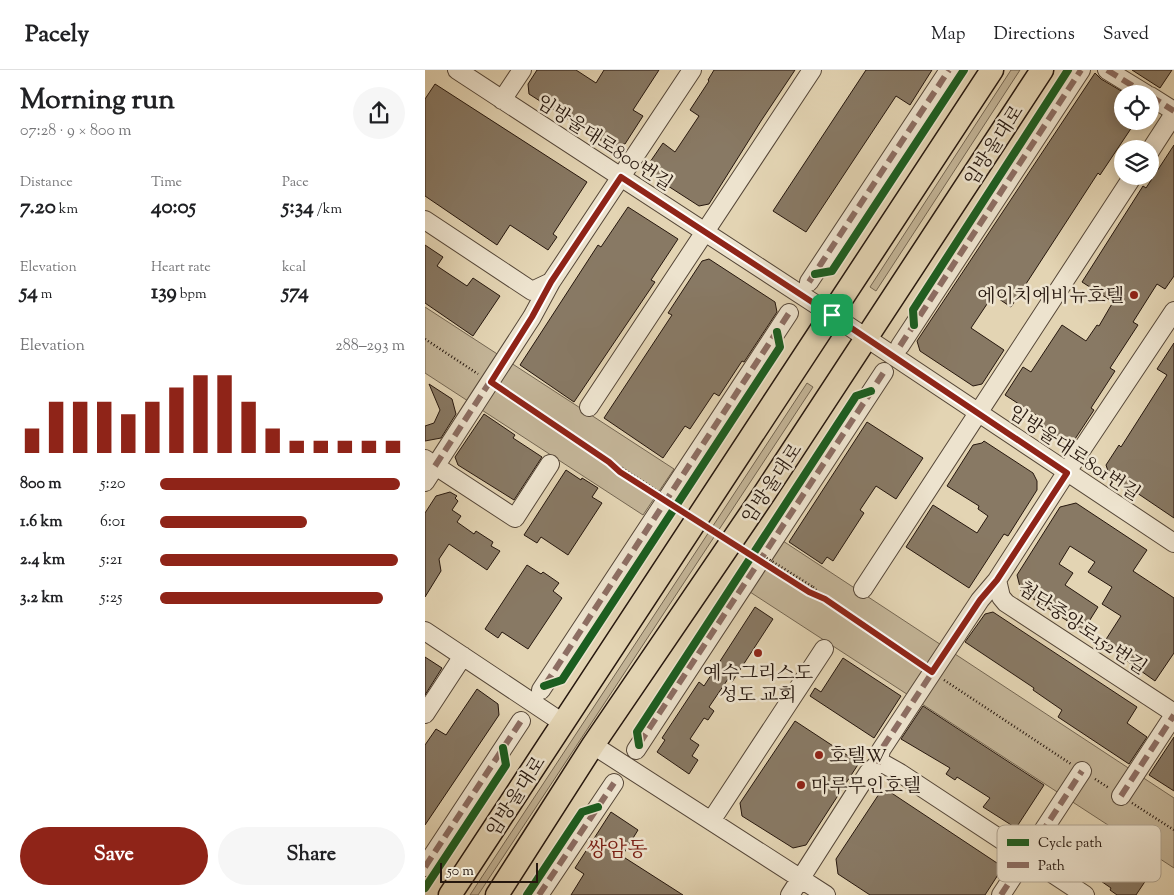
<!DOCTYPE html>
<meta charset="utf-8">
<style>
body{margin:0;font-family:"Sorts Mill Goudy","Noto Serif KR",serif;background:#f6f6f6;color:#202124;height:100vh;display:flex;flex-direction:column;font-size:19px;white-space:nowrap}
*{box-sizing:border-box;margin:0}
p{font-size:16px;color:#757577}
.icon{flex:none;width:28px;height:28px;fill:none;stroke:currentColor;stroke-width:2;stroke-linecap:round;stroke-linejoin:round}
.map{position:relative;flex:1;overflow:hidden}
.panel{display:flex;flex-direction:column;background:#fff;width:425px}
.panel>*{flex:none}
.fabs{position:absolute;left:689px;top:15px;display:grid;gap:10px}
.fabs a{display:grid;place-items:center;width:45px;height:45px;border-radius:50%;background:#fff;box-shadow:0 2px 12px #0003;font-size:25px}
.scale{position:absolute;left:15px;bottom:12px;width:98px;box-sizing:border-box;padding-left:5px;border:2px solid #26170e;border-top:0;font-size:14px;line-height:18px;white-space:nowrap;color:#26170e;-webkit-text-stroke:4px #ede3ce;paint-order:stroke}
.pin{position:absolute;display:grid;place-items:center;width:42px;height:42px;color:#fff;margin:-21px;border-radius:10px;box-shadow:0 2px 8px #0006}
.round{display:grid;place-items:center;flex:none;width:52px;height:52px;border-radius:26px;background:#f6f6f6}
.overview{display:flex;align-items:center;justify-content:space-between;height:85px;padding:0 20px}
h1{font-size:28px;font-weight:800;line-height:38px}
.stats{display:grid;grid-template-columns:repeat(3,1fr);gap:8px;height:85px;padding:5px 20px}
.stats div{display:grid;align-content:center}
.stats b{font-size:21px;font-weight:800}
.stats small{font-size:14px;font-weight:400}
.stats p{font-size:14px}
.chart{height:140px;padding:10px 20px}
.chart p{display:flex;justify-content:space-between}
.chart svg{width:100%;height:90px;margin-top:5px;stroke:#8f2418;stroke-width:6}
.action{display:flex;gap:10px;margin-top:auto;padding:10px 20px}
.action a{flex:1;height:58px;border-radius:30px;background:#8f2418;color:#fff;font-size:20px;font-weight:800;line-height:58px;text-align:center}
.action a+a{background:#f6f6f6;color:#202124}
ul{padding:0 20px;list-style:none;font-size:16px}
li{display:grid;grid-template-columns:80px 60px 1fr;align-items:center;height:38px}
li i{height:12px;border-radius:6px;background:#8f2418}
header{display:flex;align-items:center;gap:30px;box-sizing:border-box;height:70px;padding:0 25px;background:#fff;border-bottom:1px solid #e0e0e0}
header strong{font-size:24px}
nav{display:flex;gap:28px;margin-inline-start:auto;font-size:18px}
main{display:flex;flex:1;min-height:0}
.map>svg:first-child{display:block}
</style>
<header>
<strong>Pacely</strong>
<nav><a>Map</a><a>Directions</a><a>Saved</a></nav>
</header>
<main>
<section class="panel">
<div class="overview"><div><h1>Morning run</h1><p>07:28 · 9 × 800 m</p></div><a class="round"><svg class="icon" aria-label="share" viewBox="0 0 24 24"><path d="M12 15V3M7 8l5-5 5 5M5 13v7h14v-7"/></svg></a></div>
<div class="stats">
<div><p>Distance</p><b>7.20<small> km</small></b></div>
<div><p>Time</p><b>40:05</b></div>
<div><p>Pace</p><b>5:34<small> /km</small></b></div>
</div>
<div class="stats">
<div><p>Elevation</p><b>54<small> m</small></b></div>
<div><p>Heart rate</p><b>139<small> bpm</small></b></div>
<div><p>kcal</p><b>574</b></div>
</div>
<div class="chart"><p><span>Elevation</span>288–293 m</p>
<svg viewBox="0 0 160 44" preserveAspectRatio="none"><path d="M5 44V32M15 44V19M25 44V19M35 44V19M45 44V25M55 44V19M65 44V12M75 44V6M85 44V6M95 44V19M105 44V32M115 44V38M125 44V38M135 44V38M145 44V38M155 44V38"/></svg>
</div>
<ul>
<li><b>800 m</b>5:20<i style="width:98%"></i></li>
<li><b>1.6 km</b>6:01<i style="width:60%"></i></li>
<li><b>2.4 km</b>5:21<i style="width:97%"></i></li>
<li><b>3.2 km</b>5:25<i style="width:91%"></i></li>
</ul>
<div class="action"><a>Save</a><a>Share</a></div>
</section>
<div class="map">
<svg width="749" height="825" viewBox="0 0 749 825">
<rect width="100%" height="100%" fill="#e3d4b3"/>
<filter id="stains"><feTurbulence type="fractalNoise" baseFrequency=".004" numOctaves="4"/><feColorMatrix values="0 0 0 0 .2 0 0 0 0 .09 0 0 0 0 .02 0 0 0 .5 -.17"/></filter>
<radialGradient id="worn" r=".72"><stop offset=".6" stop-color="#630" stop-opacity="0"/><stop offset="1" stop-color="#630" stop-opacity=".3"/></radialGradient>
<path fill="#c3b497" stroke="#746652" d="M586,0H595L451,221L445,217Z
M0,237L249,399L218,445L0,303Z
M382,313L388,317L53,825H45Z
M358,471L749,728V798L325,522Z"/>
<path fill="#887964" stroke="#26170e" d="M112,0H151L171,13L179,0H234L208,40L218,46L200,74L185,76L104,24L103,14Z
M289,0H370L336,51L284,134L274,136L229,107L225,92L238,73L250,82L274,46L265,40L284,11L283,10Z
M441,0H507L485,35L471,26L381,162L348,141Z
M707,0H747L735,18Z
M670,3L676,9L698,22V51H711L675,105L673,103L586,237L568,225L546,258L579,280L557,314L548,316L495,281L492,271Z
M10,14L162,112L128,164L132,167L123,180L85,155L72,175L0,126V29Z
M749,75V206L740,219L732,214L708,252L713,255L685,298L690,301L666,338L669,340L650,369L636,372L609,354L614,347L580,325L598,297L606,302L637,255L661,271L672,255L674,256L688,232L657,212L718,116L721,118Z
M203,137L253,169L226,210L230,212L149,332L95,295L173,175L176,177Z
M0,175L18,187L12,196L42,216L48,208L75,226L48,266L0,233Z
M284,189L350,232L352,242L319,292L317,291L294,326L289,323L265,359L260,356L238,388L179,348L247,245L243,243L277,191Z
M749,273V448L684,404L681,395L694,375L696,377L742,305L732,299Z
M4,314L27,329L31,344L16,368L0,371V356L9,353L15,340Z
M59,344L90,365L88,368L117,387L89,430L33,395L30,387Z
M442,352L498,388L471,429L451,416L435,440L439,443L408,491L402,487L397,494L364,472Z
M559,371L608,403L612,411V420L583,466L579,464L544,518L481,477L508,435L552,463L563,446L553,439L554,436L522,416L548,375L557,373Z
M141,400L156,410L157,408L173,418L167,427L177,433L143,485L116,467L112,473L99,465Z
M25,422L32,426L30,428L33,431L27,440L36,446L32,452L49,464L51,461L68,472L66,476L75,481L62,500L24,474L14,489L16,501L0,527V443L11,426Z
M651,433L722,480L708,501L749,528V583L730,611L678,574L696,546L677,534L687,517L663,502L670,492L645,476L634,494L648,503L640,515L673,537L658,561L596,521L592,505L635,437Z
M102,495L116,504L118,502L134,513L128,521L137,528L103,579L77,562L73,568L60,559Z
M330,537L348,549L307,612L303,609L284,637L289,641L283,650L279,648L265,669L274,675L267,686L273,690L264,704L232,682L240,670L237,668L274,612L279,616Z
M568,542L712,637L702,653L722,667L704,694L633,647L637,640L608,620L609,618L540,572L560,544Z
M0,587L17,598L0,625Z
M418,588L476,626L449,668L385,626L390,618L396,622Z
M52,619L73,634L74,645L0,755V675L11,659L21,665Z
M498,636L619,715L591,758L558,737L565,728L532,707L530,710L521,704L525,698L476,669Z
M370,651L434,693L381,775L368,778L317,746L315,733Z
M749,667V721L724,705Z
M465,722L578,797L560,825H445L413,804L411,789L454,724Z
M186,742L213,760L197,786L258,825H146L159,804L150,798Z
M680,756L702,770L697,777L729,798L711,825H692L685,820L686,818L654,796Z"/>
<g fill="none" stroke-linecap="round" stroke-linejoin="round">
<defs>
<path id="minor" d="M32,0L407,245L749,473
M682,0L721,24
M725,26L749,41
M77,30L97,0
M725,81L749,44
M0,150L107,221L126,212
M384,212L524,0
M749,241L641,403L572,510L576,527L581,533L749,643
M475,276L656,0
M164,337L387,0
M0,389L90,448L125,394
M0,412L107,247L126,212L267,0
M438,519L708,106
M0,561L138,653
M116,620L364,243
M0,644L38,586
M168,675L401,825
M211,680L459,302
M453,694H459L475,703L660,825
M453,694L456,680L555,530L572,510
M696,726L749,645
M286,751L399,579
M0,797L96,651
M114,825L189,713
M365,825L443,703L453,694
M576,825L657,701"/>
<path id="major" d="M25,825L567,0
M72,825L168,675L339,424L617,0"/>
</defs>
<use href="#minor" stroke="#554637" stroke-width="20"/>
<use href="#major" stroke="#26170e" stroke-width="25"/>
<path stroke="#26170e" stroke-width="2.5" stroke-dasharray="1 2.5" stroke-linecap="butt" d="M0,269L53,304
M77,319L184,392L195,401
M187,393L197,398
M388,517L399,528
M384,522L400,529L496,595
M519,610L646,694
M670,709L684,718
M707,733L749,760"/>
<use href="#minor" stroke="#ede3ce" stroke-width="18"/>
<use href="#major" stroke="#e3d4b3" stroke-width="22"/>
<path stroke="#26170e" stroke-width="2.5" stroke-dasharray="1 2.5" stroke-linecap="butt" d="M197,398L257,437
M195,401L325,485
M384,522L325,485L329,480L388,517"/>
<path stroke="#8d6e63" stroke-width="6" stroke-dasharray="12 6" stroke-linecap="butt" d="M682,0L721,24
M725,26L749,41
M384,212L524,0
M475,276L656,0
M10,396L107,247L126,212
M120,615L364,243
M214,674L459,302
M453,694L456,680L555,530L572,510
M696,726L749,645
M0,797L96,651
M114,825L189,713
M576,825L657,701"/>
<defs>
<path id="cycleway" d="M390,204L407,201L539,0
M489,255L488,240L643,0
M119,616L137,610L355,277L352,262
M214,675L212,662L431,326L446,321
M0,818L81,695L78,678
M102,825L157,742L173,737"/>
</defs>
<use href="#cycleway" stroke="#ede3ce" stroke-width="11"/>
<use href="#cycleway" stroke="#1b5e20" stroke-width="8"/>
</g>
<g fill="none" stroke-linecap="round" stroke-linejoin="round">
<defs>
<path id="route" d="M196,107L407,245L642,403L572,510L555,530L507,602L400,529L384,522L195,402L184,392L66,312L107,247L126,212Z"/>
</defs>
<use href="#route" stroke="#fff" stroke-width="10"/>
<use href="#route" stroke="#8f2418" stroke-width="6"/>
</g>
<g fill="#8f2418" stroke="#ede3ce" stroke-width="2">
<circle cx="709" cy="225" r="5"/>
<circle cx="333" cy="583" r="5"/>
<circle cx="394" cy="685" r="5"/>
<circle cx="376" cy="715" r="5"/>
</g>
<g text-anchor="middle" stroke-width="5" stroke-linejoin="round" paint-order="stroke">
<g font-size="19" fill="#26170e" stroke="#ede3ce">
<text transform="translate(180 72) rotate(33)" y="7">임방울대로800번길</text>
<text transform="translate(568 75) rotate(-57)" y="7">임방울대로</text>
<text transform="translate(650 382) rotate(34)" y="7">임방울대로801번길</text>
<text transform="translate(346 413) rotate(-56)" y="7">임방울대로</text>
<text transform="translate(658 557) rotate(34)" y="7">첨단중앙로152번길</text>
<text transform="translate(90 726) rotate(-57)" y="7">임방울대로</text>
</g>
<g font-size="19" fill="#26170e" stroke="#ede3ce" text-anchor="start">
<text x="699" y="232" text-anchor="end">에이치에비뉴호텔</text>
<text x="333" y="609" text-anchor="middle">예수그리스도<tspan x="333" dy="22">성도 교회</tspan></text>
<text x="404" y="692">호텔W</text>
<text x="386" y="722">마루무인호텔</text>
</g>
<g font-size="21" fill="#7a1f14" stroke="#ede3ce">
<text x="192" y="786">쌍암동</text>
</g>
</g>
<rect x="572" y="755" width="164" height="57" rx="8" fill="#ede3ce" stroke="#b1a694" stroke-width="1"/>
<rect x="582" y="769" width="22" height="7" fill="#1b5e20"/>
<rect x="582" y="792" width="22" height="6" fill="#8d6e63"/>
<g font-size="14" fill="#26170e">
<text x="613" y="777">Cycle path</text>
<text x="613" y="800">Path</text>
</g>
<rect width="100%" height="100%" filter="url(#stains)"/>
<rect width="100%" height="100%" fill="url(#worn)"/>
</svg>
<div class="fabs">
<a><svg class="icon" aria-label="locate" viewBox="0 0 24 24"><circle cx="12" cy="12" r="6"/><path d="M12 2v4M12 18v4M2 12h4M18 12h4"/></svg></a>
<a><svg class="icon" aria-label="layers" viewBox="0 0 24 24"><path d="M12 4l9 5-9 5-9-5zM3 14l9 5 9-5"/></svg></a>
</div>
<div class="scale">50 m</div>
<div class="pin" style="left:407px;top:245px;background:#1e9e55"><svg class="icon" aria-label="arrive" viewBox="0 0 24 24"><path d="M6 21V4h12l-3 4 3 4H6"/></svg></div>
</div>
</main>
